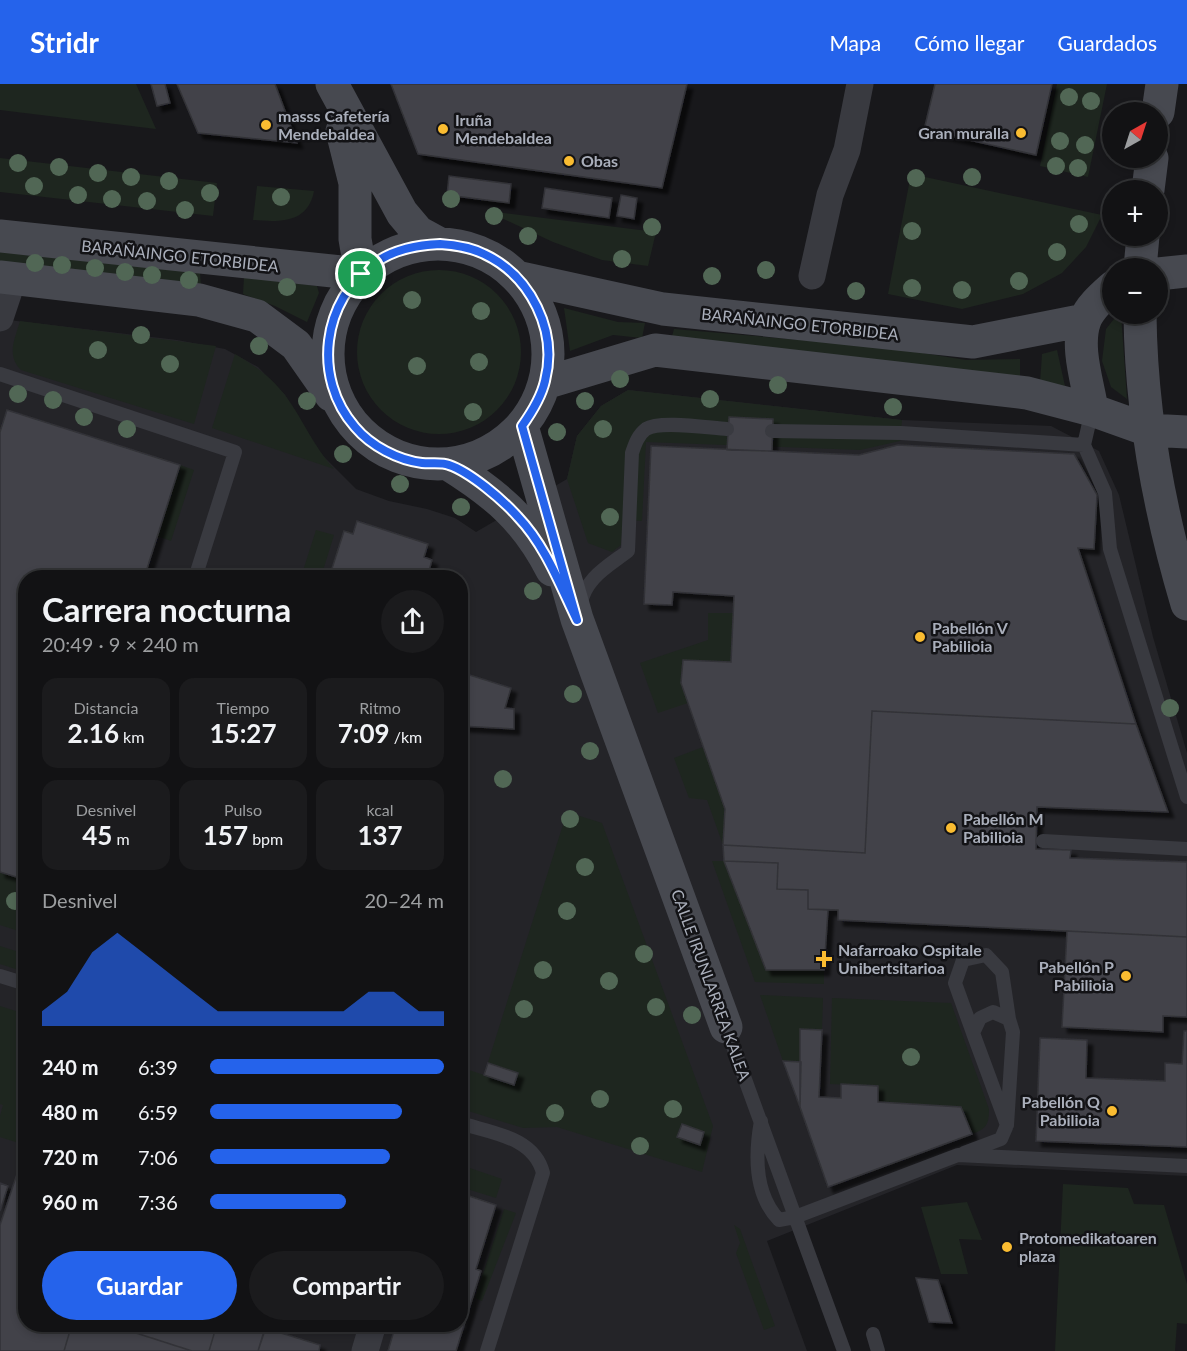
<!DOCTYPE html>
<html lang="es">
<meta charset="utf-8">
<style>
body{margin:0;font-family:Lato,sans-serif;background:#1b1b1d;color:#f1f3f6;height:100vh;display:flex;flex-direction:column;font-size:22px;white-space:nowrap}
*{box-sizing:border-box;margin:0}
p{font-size:20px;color:#9c9ea0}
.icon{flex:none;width:33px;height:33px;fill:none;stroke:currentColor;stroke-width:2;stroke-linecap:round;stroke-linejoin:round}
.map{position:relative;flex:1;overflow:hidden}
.drawer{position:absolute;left:18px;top:486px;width:450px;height:762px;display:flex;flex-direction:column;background:#121214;border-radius:24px;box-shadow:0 3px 9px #0003,0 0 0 2px #313234}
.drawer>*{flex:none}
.needle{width:39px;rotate:39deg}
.buttons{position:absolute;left:1102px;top:18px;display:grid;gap:12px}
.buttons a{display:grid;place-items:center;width:66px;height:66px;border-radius:50%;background:#121214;box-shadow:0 3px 9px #0003,0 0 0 2px #313234;font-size:30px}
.pin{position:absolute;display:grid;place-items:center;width:51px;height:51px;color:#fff;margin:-26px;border:3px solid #fff;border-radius:50%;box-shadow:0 2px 6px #0007}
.round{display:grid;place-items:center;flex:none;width:63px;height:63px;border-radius:32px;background:#1b1b1d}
.summary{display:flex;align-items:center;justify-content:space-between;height:102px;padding:0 24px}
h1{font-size:33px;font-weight:700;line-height:45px}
.figures{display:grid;grid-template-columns:repeat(3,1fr);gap:9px;height:102px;padding:6px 24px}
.figures div{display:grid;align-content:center;border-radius:15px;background:#1b1b1d;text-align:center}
.figures b{font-size:26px;font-weight:700}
.figures small{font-size:16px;font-weight:400}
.figures p{font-size:16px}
.chart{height:168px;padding:12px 24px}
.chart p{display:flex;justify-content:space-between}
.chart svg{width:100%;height:108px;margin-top:6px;fill:#2563eb;opacity:.7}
.button{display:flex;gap:12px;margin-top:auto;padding:12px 24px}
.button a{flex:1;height:69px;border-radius:36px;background:#2563eb;color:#fff;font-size:24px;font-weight:700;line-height:69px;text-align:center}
.button a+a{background:#1b1b1d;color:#f1f3f6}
ul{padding:0 24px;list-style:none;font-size:20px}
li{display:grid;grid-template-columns:96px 72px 1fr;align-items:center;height:45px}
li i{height:15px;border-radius:8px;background:#2563eb}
header{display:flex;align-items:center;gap:36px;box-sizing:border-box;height:84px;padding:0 30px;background:#2563eb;color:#fff}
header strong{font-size:28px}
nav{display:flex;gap:33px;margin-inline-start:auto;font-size:21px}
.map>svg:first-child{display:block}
</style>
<header>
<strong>Stridr</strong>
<nav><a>Mapa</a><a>Cómo llegar</a><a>Guardados</a></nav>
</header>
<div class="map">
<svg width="1187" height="1267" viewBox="0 0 1187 1267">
<defs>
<filter id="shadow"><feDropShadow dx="5.5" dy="5.5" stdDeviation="1.5" flood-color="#0009"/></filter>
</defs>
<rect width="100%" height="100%" fill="#18181b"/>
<path fill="#242428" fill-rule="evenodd" d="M0,235L177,256L225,265L258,283L285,311L319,368L356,405L389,417L427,425L455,434L476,448L567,395L577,352L601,322L628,306L902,336L1051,342L1099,367L1119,411L1153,553L1187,669V1092L957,1081L767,1157L807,1267H0ZM26,494H460V1240H26Z"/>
<path fill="#1e261f" d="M0,0H136L156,45L0,26Z
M1057,0H1107L1088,93L1040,82Z
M0,74L217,99L213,132L0,108Z
M911,90L1102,131L1086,163L1062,189L1023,210L962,225L888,210Z
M257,102L314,107C308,140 279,138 253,136Z
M496,128L656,148L648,182L602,176L553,158L497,132Z
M0,166L200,188L201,202L0,179Z
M357 268a82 82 0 1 1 164 0a82 82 0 1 1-164 0Z
M244,193L317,202L319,209L307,238L275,222L243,210Z
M564,224L618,238L645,239L642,254L613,251L570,267Z
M1118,230H1121L1127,315L1111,303L1102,277L1106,245Z
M20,237L216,262L194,340L21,286C6,271 15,255 20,237Z
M674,245L892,264L966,276L1020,275V297L671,256Z
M1057,266L1065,302L1040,299L1042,270Z
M235,270C254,281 271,293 285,311C303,335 313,362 334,385L212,344Z
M628,306L902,336L900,357L860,366L646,358L642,437L623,436L621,461L612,468L588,459L567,395L577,352L601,322Z
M180,381L194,386L171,457L157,452Z
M316,446L334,451L321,493H301Z
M708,529H733L731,578L683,577L681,599L688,619L658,629L640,579L708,556Z
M703,663L725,725L723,761L707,716L689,714L674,674Z
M567,728L602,739L713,1042L702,1088L557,1043L523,1044L462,1025L461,1021L463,984L484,991Z
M712,777H724L766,886H824V900L755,898Z
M0,788L25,796V849L0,841Z
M0,862L25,870V888L0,880Z
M760,911L823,914L822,946L800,945L801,978L783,977Z
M832,914L951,919L989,1025C989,1041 986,1045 972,1050L961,1023L878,1018V1002L830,1000Z
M0,922L25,930V1061L0,1053V1032L3,1021L0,1020Z
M461,1081L502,1095L496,1114L467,1105L465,1110L461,1109Z
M1063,1100L1128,1104L1134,1120L1164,1121L1187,1200V1240L1177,1239L1175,1267H1055Z
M967,1118L982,1156L959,1155L968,1190H941L921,1123Z
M504,1125L516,1129L482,1217L475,1214Z
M734,1141L740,1145L775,1242L764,1246L736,1169L740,1159Z"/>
<path fill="#424348" stroke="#323237" stroke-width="1.5" filter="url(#shadow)" d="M151,0H165L170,19L157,22Z
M177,0H275L297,59L198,49Z
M391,0H687L662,104L418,70Z
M935,0H1052L1036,71L924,46Z
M449,92L511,100L509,119L447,111Z
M545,104L612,114L609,134L542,124Z
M621,111L637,114L634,135L617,132Z
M7,326L180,381L144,494H26V796L0,788V348Z
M729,333L773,335L772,367L727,366Z
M898,361L1074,370L1097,411L1094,465L1078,464L1136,640L872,627L865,769L723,761L725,725L681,599L683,576L731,578L734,512L673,508L672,521L644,520L651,362L859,371Z
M357,437L428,460L424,473L432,476L427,494H329L344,447L353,450Z
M460,588L511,604L505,624L514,625V645L460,642Z
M872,627L1136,640L1168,728L1037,723L1036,765L1071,766L1070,774L1187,778V853L838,836V826L808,825V806L777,805L778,779L724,777L723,761L865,769Z
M724,777L778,779L777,805L808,806V825L828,826L824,886H766Z
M1067,847L1187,853V933L1163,932V948L1062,943Z
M800,945L822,946L819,1013L841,1014V1000L878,1002V1018L961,1023L972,1050L828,1103L800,1023Z
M1184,947H1187V1063L1036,1057L1040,954L1087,956L1086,994L1165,997V979L1182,980Z
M783,977L801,978L800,1023Z
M488,979L518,989L514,1001L484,991Z
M682,1040L704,1048L700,1061L677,1053Z
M26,1063V1240H72L64,1267H0V1141Z
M0,1099L8,1102L0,1127Z
M460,1109L496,1121L476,1185L481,1187L456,1267H388L396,1240H460Z
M916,1194L938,1196L952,1239L929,1238Z
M72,1240H108L192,1267H64Z
M108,1240H217L209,1267H192Z
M217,1240H267L258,1267H209Z
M265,1244L320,1261L319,1267H258Z"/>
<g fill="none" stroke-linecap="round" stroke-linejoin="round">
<path stroke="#393a40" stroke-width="14" d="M0,290L235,368L195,494
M1092,326L1084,361L1105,409L1110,465L1187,713
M772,347L901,349L1084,361
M580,522C585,494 607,483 628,467L632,369C635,360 638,351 646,345C660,336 709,344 727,345
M1043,757L1187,765
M0,892L26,900
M993,928L1009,935L1013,948L1007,1041L973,949L980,934Z
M726,943L844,1267
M973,949L955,899L963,876L986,871L1002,888L1009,935
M761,1037C755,1070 754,1110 779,1136L795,1133L958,1071L1187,1082
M460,1039C492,1049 534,1053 543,1089L487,1267
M964,1069L1001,1055L1007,1041
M873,1250L878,1267"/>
<path stroke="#393a40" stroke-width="27" d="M812,192L830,111L847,66L860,0
M0,234L13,195
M365,1267L373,1240"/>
<path stroke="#474950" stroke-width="33" d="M332,0L402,129L418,148L440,160
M1158,28L1162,0
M342,47L355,99V155L361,190
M1148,106L1152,74
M0,152L361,190
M328 270a110 110 0 1 1 220 0a110 110 0 1 1-220 0Z
M1140,184L1143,152
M1158,190L1187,187
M0,193L199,216L257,232L296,261L331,311
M517,193L663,225L973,258L1085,236
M1140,230C1141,328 1159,426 1187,520
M545,299L655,266L1027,309L1092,326L1148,346L1187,348
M1092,326C1088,299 1075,263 1085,236C1090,223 1103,212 1113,203
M522,342L577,535L726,943
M448,380C496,410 526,435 552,486"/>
</g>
<g fill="#516755">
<circle cx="1069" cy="13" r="9"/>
<circle cx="1091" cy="17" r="9"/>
<circle cx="1060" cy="57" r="9"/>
<circle cx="1085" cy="61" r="9"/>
<circle cx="18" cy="79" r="9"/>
<circle cx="1056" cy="82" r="9"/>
<circle cx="59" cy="83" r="9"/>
<circle cx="1078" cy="84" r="9"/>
<circle cx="98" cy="89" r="9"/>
<circle cx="131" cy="93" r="9"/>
<circle cx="972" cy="93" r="9"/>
<circle cx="916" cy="94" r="9"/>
<circle cx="169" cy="97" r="9"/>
<circle cx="34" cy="102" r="9"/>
<circle cx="210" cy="109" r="9"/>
<circle cx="78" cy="111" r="9"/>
<circle cx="281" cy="113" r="9"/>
<circle cx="112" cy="115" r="9"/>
<circle cx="451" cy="115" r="9"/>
<circle cx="147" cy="117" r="9"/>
<circle cx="185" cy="126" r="9"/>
<circle cx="494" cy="132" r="9"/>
<circle cx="1079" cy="140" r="9"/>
<circle cx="652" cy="143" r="9"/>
<circle cx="912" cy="147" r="9"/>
<circle cx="528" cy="152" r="9"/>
<circle cx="1057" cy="168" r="9"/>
<circle cx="622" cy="175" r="9"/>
<circle cx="35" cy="179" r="9"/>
<circle cx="62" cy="181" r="9"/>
<circle cx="95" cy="184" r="9"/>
<circle cx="766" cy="186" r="9"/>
<circle cx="125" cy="188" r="9"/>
<circle cx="152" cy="191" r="9"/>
<circle cx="712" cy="192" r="9"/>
<circle cx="189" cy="196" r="9"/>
<circle cx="1019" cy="197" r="9"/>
<circle cx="287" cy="203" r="9"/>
<circle cx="912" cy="204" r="9"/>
<circle cx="962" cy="206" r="9"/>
<circle cx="856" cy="207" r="9"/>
<circle cx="412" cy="216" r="9"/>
<circle cx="481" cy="227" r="9"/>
<circle cx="141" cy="251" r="9"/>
<circle cx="259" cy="262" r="9"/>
<circle cx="98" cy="266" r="9"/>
<circle cx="479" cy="278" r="9"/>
<circle cx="170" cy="280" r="9"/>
<circle cx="417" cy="282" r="9"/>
<circle cx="620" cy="295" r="9"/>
<circle cx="778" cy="301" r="9"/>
<circle cx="18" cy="310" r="9"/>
<circle cx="710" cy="315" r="9"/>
<circle cx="53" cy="316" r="9"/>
<circle cx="307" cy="317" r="9"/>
<circle cx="585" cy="317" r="9"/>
<circle cx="893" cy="323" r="9"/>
<circle cx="473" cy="328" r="9"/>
<circle cx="84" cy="333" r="9"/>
<circle cx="127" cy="345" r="9"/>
<circle cx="603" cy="345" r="9"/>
<circle cx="557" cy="348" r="9"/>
<circle cx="343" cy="370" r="9"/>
<circle cx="400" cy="400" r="9"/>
<circle cx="461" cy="423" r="9"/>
<circle cx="610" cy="433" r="9"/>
<circle cx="533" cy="507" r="9"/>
<circle cx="573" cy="610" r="9"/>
<circle cx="1170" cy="624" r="9"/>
<circle cx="590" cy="667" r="9"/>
<circle cx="503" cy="695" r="9"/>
<circle cx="570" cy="735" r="9"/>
<circle cx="585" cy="783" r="9"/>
<circle cx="15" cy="817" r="9"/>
<circle cx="567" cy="827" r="9"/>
<circle cx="644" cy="870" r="9"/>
<circle cx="543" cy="886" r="9"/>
<circle cx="609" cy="897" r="9"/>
<circle cx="656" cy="923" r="9"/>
<circle cx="524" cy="925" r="9"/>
<circle cx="692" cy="931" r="9"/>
<circle cx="911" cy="973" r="9"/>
<circle cx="600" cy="1015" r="9"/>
<circle cx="673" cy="1025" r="9"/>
<circle cx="555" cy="1029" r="9"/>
<circle cx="640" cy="1062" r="9"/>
</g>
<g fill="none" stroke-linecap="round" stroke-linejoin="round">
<defs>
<path id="route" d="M440,160C455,161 470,163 484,170C531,192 558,247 545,297C541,314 532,328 522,342L577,536C560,501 545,461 518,433C503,416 470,388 449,381C442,378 431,380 422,379C398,376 371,362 355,343C312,294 322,216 375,179C394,165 417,161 440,160Z"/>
</defs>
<use href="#route" stroke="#fff" stroke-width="12"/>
<use href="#route" stroke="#2563eb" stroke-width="8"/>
</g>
<g fill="#fabc31" stroke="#131316" stroke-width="2">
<circle cx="266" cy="41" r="6"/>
<circle cx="443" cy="45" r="6"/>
<circle cx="1021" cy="49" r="6"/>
<circle cx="569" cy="77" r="6"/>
<circle cx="920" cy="553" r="6"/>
<circle cx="951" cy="744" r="6"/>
<path d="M821 866h6v6h6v6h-6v6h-6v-6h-6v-6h6z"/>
<circle cx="1126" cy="892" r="6"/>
<circle cx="1112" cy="1027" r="6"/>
<circle cx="1007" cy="1163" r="6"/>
</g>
<g text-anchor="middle" stroke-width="5" stroke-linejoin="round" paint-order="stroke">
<g font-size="16" font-weight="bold" fill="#aaafbb" stroke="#131316" text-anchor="start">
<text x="278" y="38">masss Cafetería<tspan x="278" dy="18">Mendebaldea</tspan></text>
<text x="455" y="42">Iruña<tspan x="455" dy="18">Mendebaldea</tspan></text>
<text x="1009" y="55" text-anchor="end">Gran muralla</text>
<text x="581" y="83">Obas</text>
<text x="932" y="550">Pabellón V<tspan x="932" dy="18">Pabilioia</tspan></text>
<text x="963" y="741">Pabellón M<tspan x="963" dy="18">Pabilioia</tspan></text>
<text x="838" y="872">Nafarroako Ospitale<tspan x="838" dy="18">Unibertsitarioa</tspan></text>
<text x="1114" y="889" text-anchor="end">Pabellón P<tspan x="1114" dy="18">Pabilioia</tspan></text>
<text x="1100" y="1024" text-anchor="end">Pabellón Q<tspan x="1100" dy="18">Pabilioia</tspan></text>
<text x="1019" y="1160">Protomedikatoaren<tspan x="1019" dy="18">plaza</tspan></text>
</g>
<g font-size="16" fill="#aaafbb" stroke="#131316">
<text transform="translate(180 172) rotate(6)" y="6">BARAÑAINGO ETORBIDEA</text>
<text transform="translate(800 240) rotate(6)" y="6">BARAÑAINGO ETORBIDEA</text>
<text transform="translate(711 901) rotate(70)" y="6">CALLE IRUNLARREA KALEA</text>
</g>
</g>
</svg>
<div class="buttons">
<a><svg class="needle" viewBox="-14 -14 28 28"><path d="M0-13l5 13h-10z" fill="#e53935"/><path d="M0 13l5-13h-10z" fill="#9c9ea0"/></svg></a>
<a>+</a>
<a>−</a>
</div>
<div class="pin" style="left:361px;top:190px;background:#1e9e55"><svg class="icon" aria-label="arrive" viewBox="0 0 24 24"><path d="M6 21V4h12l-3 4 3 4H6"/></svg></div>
<section class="drawer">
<div class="summary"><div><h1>Carrera nocturna</h1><p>20:49 · 9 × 240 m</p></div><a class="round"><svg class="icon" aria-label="share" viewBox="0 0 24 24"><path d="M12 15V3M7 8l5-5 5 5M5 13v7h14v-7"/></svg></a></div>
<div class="figures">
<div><p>Distancia</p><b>2.16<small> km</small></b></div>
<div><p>Tiempo</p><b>15:27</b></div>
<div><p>Ritmo</p><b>7:09<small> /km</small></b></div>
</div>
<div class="figures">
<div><p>Desnivel</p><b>45<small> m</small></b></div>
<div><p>Pulso</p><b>157<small> bpm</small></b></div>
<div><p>kcal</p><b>137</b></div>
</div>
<div class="chart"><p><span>Desnivel</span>20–24 m</p>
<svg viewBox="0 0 160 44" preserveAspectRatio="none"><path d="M0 44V38L10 30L20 14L30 6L40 14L50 22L60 30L70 38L80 38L90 38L100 38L110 38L120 38L130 30L140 30L150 38L160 38V44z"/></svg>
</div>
<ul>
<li><b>240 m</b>6:39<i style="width:100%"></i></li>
<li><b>480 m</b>6:59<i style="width:82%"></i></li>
<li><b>720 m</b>7:06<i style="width:77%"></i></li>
<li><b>960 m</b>7:36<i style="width:58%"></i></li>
</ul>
<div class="button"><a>Guardar</a><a>Compartir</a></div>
</section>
</div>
